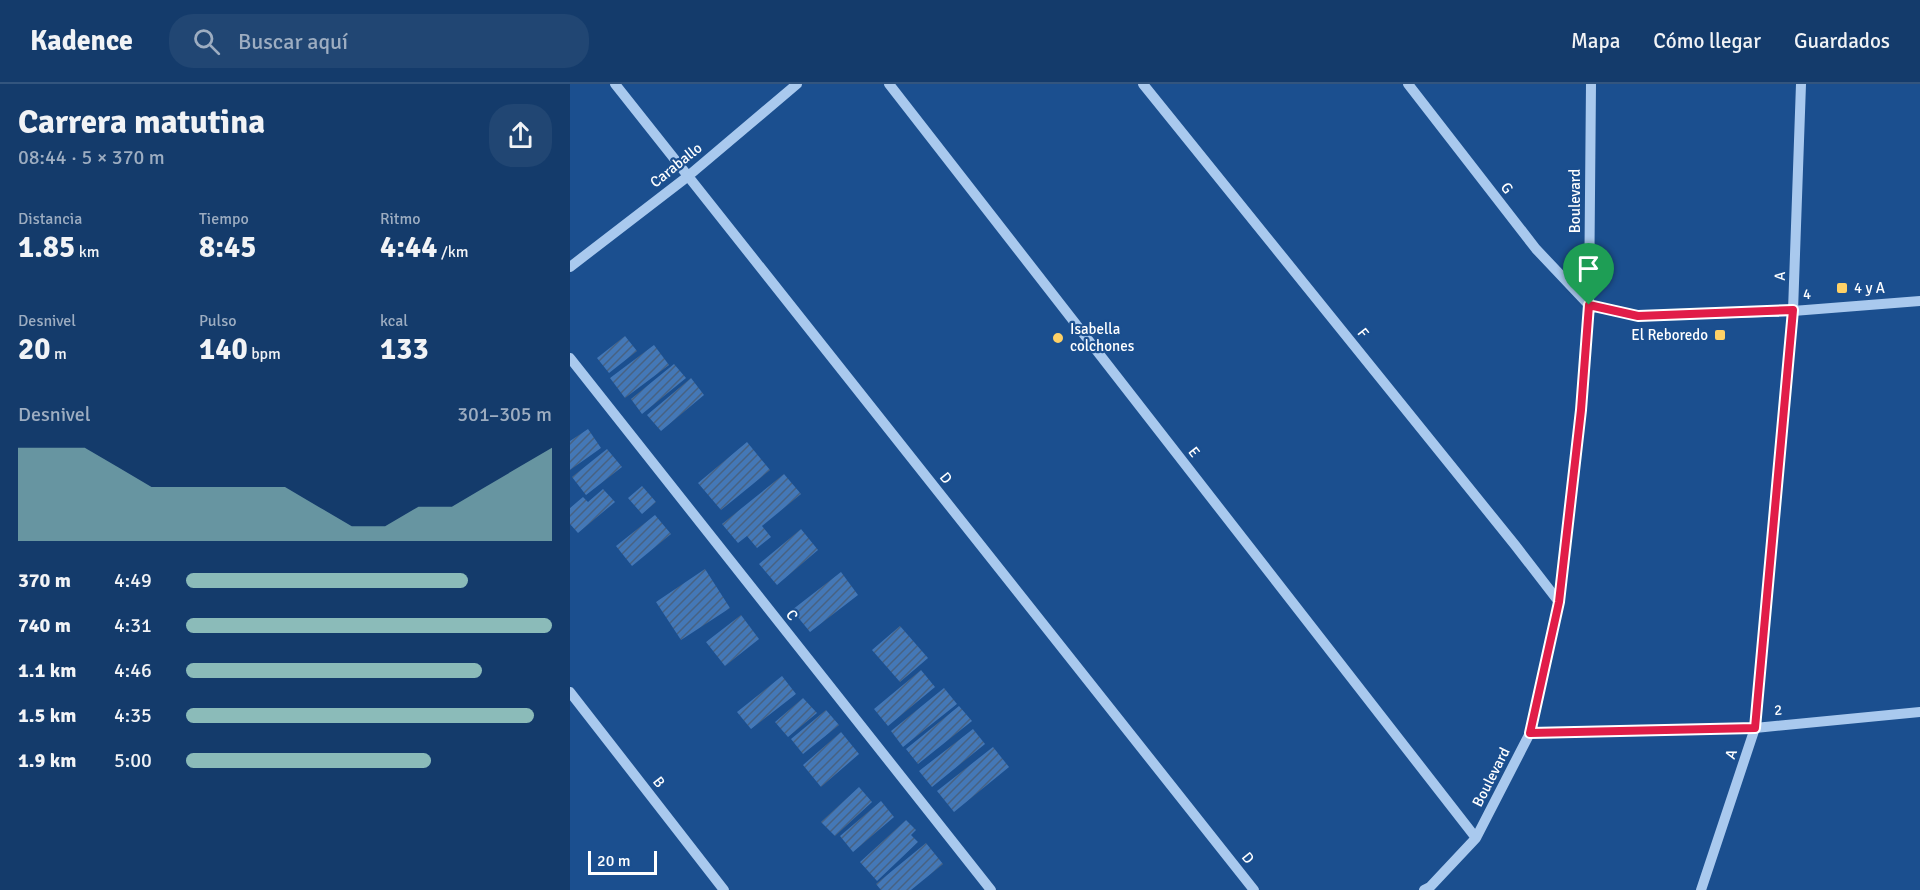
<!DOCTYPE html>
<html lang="es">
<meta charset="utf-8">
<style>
body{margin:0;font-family:Signika,sans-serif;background:#214673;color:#f1f3f6;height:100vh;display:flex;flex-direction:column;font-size:22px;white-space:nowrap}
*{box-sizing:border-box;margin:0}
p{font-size:20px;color:#9dadc1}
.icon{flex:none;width:33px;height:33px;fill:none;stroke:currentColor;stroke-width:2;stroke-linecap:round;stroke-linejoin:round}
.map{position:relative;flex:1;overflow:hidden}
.sheet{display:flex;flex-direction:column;background:#143b6b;width:570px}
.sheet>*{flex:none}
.scale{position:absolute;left:18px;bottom:15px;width:69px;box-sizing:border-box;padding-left:6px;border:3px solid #fff;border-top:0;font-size:16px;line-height:21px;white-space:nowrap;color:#fff;-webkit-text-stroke:4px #1b4f8f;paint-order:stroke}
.pin{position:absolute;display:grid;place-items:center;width:51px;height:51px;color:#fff;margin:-62px -26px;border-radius:50% 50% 50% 0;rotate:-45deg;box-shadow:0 0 6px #0007}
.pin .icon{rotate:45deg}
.round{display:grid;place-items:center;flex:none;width:63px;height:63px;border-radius:24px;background:#214673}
.head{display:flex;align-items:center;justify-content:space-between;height:102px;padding:0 18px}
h1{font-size:33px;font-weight:700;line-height:45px}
.stats{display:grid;grid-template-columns:repeat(3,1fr);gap:9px;height:102px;padding:6px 18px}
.stats div{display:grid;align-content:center}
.stats b{font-size:30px;font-weight:700}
.stats small{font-size:16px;font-weight:400}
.stats p{font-size:16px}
.chart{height:168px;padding:12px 18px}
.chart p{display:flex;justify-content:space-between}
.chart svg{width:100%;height:108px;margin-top:6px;fill:#8bbbb9;opacity:.7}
ul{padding:0 18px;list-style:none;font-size:20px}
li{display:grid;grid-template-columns:96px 72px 1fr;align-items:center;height:45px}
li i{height:15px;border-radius:8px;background:#8bbbb9}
header{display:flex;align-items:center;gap:36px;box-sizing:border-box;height:84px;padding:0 30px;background:#143b6b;border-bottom:2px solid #33557e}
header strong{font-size:28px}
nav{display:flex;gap:33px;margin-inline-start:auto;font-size:21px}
.search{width:420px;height:54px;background:#214673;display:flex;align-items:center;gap:15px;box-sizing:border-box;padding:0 21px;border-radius:24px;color:#9dadc1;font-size:22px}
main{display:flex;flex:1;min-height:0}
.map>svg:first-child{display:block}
</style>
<header>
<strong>Kadence</strong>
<div class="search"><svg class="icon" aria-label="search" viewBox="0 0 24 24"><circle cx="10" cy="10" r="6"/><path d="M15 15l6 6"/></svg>Buscar aquí</div>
<nav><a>Mapa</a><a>Cómo llegar</a><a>Guardados</a></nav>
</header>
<main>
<section class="sheet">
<div class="head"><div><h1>Carrera matutina</h1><p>08:44 · 5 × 370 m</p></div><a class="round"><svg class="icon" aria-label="share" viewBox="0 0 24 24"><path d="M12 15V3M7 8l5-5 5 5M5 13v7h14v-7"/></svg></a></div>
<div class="stats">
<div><p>Distancia</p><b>1.85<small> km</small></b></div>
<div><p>Tiempo</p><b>8:45</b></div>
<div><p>Ritmo</p><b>4:44<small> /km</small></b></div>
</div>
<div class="stats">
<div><p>Desnivel</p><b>20<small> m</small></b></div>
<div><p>Pulso</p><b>140<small> bpm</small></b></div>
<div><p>kcal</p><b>133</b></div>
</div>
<div class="chart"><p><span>Desnivel</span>301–305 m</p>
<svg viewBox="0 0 160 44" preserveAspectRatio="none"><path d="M0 44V6L10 6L20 6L30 14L40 22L50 22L60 22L70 22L80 22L90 30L100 38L110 38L120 30L130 30L140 22L150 14L160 6V44z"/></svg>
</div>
<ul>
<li><b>370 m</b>4:49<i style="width:77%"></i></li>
<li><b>740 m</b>4:31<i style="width:100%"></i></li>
<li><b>1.1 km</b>4:46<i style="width:81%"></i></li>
<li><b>1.5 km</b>4:35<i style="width:95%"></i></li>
<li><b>1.9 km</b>5:00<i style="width:67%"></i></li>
</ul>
</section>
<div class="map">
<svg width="1350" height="806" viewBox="0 0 1350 806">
<defs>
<pattern id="building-hatch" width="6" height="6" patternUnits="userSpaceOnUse" patternTransform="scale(1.5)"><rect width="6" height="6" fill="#4478b7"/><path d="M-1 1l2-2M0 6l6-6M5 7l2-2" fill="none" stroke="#486282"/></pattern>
</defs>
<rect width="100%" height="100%" fill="#1b4f8f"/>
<path fill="url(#building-hatch)" d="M55,252L67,267L39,289L27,274Z
M84,261L99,281L55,314L40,294Z
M104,280L116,294L72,330L61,315Z
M121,294L134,311L91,347L77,331Z
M18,345L31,364L0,386V357Z
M177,358L200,386L151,426L128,399Z
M37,365L52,383L16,411L2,393Z
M214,390L231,410L192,442L201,453L187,464L177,452L168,459L152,440Z
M72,402L86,418L72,430L58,414Z
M33,405L45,418L8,449L0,440V424L13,413L18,418Z
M85,431L101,450L62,482L46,462Z
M231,445L248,466L207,501L189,480Z
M135,485L160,524L111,556L86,518Z
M271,488L288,511L240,548L222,526Z
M171,531L189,555L155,582L136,558Z
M330,542L358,574L330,598L302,566Z
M351,586L365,603L318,642L304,625Z
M212,592L226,610L181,645L167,628Z
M374,604L387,620L333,663L321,647Z
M233,614L247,629L218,653L205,638Z
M389,622L402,637L348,680L336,665Z
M256,626L269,641L233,670L221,655Z
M403,645L415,660L362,703L349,687Z
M271,648L289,670L251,703L233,681Z
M423,663L439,683L384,728L367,707Z
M289,703L302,718L265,752L251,738Z
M311,717L324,733L283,768L270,752Z
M336,736L346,746L341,751L348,758L307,797L290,778Z
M356,759L373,780L341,806H311L306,800Z"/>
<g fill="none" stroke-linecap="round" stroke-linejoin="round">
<path stroke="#a9c9ee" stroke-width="10" d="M45,0L684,806
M319,0L906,754
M573,0L945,461L989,518
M838,0L966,165L1019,221
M0,183L117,93L227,0
M1019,221L1067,232L1223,227L1350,217
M0,274L421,806
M0,608L154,806
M960,649L1185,644L1350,628
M854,806L860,803L906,754L960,649L989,518L1011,326L1019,221L1021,0
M1131,806L1185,644L1223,227L1231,0"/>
</g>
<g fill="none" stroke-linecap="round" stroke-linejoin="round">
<defs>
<path id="route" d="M1019,221L1068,232L1223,226L1185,644L960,649L989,518L1011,326Z"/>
</defs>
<use href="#route" stroke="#fff" stroke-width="12"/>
<use href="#route" stroke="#e11d48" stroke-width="8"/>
</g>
<g fill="#ffd166" stroke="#1b4f8f" stroke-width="2">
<rect x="1266" y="198" width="12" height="12" rx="3"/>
<rect x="1144" y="245" width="12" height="12" rx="3"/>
<circle cx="488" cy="254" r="6"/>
</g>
<g text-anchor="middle" stroke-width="4.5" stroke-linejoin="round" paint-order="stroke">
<g font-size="15" fill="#fff" stroke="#1b4f8f">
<text transform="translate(106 81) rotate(-39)" y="5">Caraballo</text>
<text transform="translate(937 104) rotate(52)" y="5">G</text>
<text transform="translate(1005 117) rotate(-90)" y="5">Boulevard</text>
<text transform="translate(1210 192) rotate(-88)" y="5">A</text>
<text transform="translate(1237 210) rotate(-4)" y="5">4</text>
<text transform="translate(793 249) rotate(51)" y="5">F</text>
<text transform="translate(624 368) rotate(52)" y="5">E</text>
<text transform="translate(376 394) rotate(51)" y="5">D</text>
<text transform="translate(222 531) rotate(52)" y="5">C</text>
<text transform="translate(1208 626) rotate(-5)" y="5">2</text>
<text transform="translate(1161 670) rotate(-71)" y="5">A</text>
<text transform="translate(921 693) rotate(-63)" y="5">Boulevard</text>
<text transform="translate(89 698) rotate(52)" y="5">B</text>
<text transform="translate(678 774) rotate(51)" y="5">D</text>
</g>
<g font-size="15" fill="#fff" stroke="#1b4f8f" text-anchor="start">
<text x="1284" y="209">4 y A</text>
<text x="500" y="250">Isabella<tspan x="500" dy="17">colchones</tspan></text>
<text x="1138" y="256" text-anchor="end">El Reboredo</text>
</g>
</g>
</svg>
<div class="scale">20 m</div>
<div class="pin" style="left:1019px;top:221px;background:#1e9e55"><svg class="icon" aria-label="arrive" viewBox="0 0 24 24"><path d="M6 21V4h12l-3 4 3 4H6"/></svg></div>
</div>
</main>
